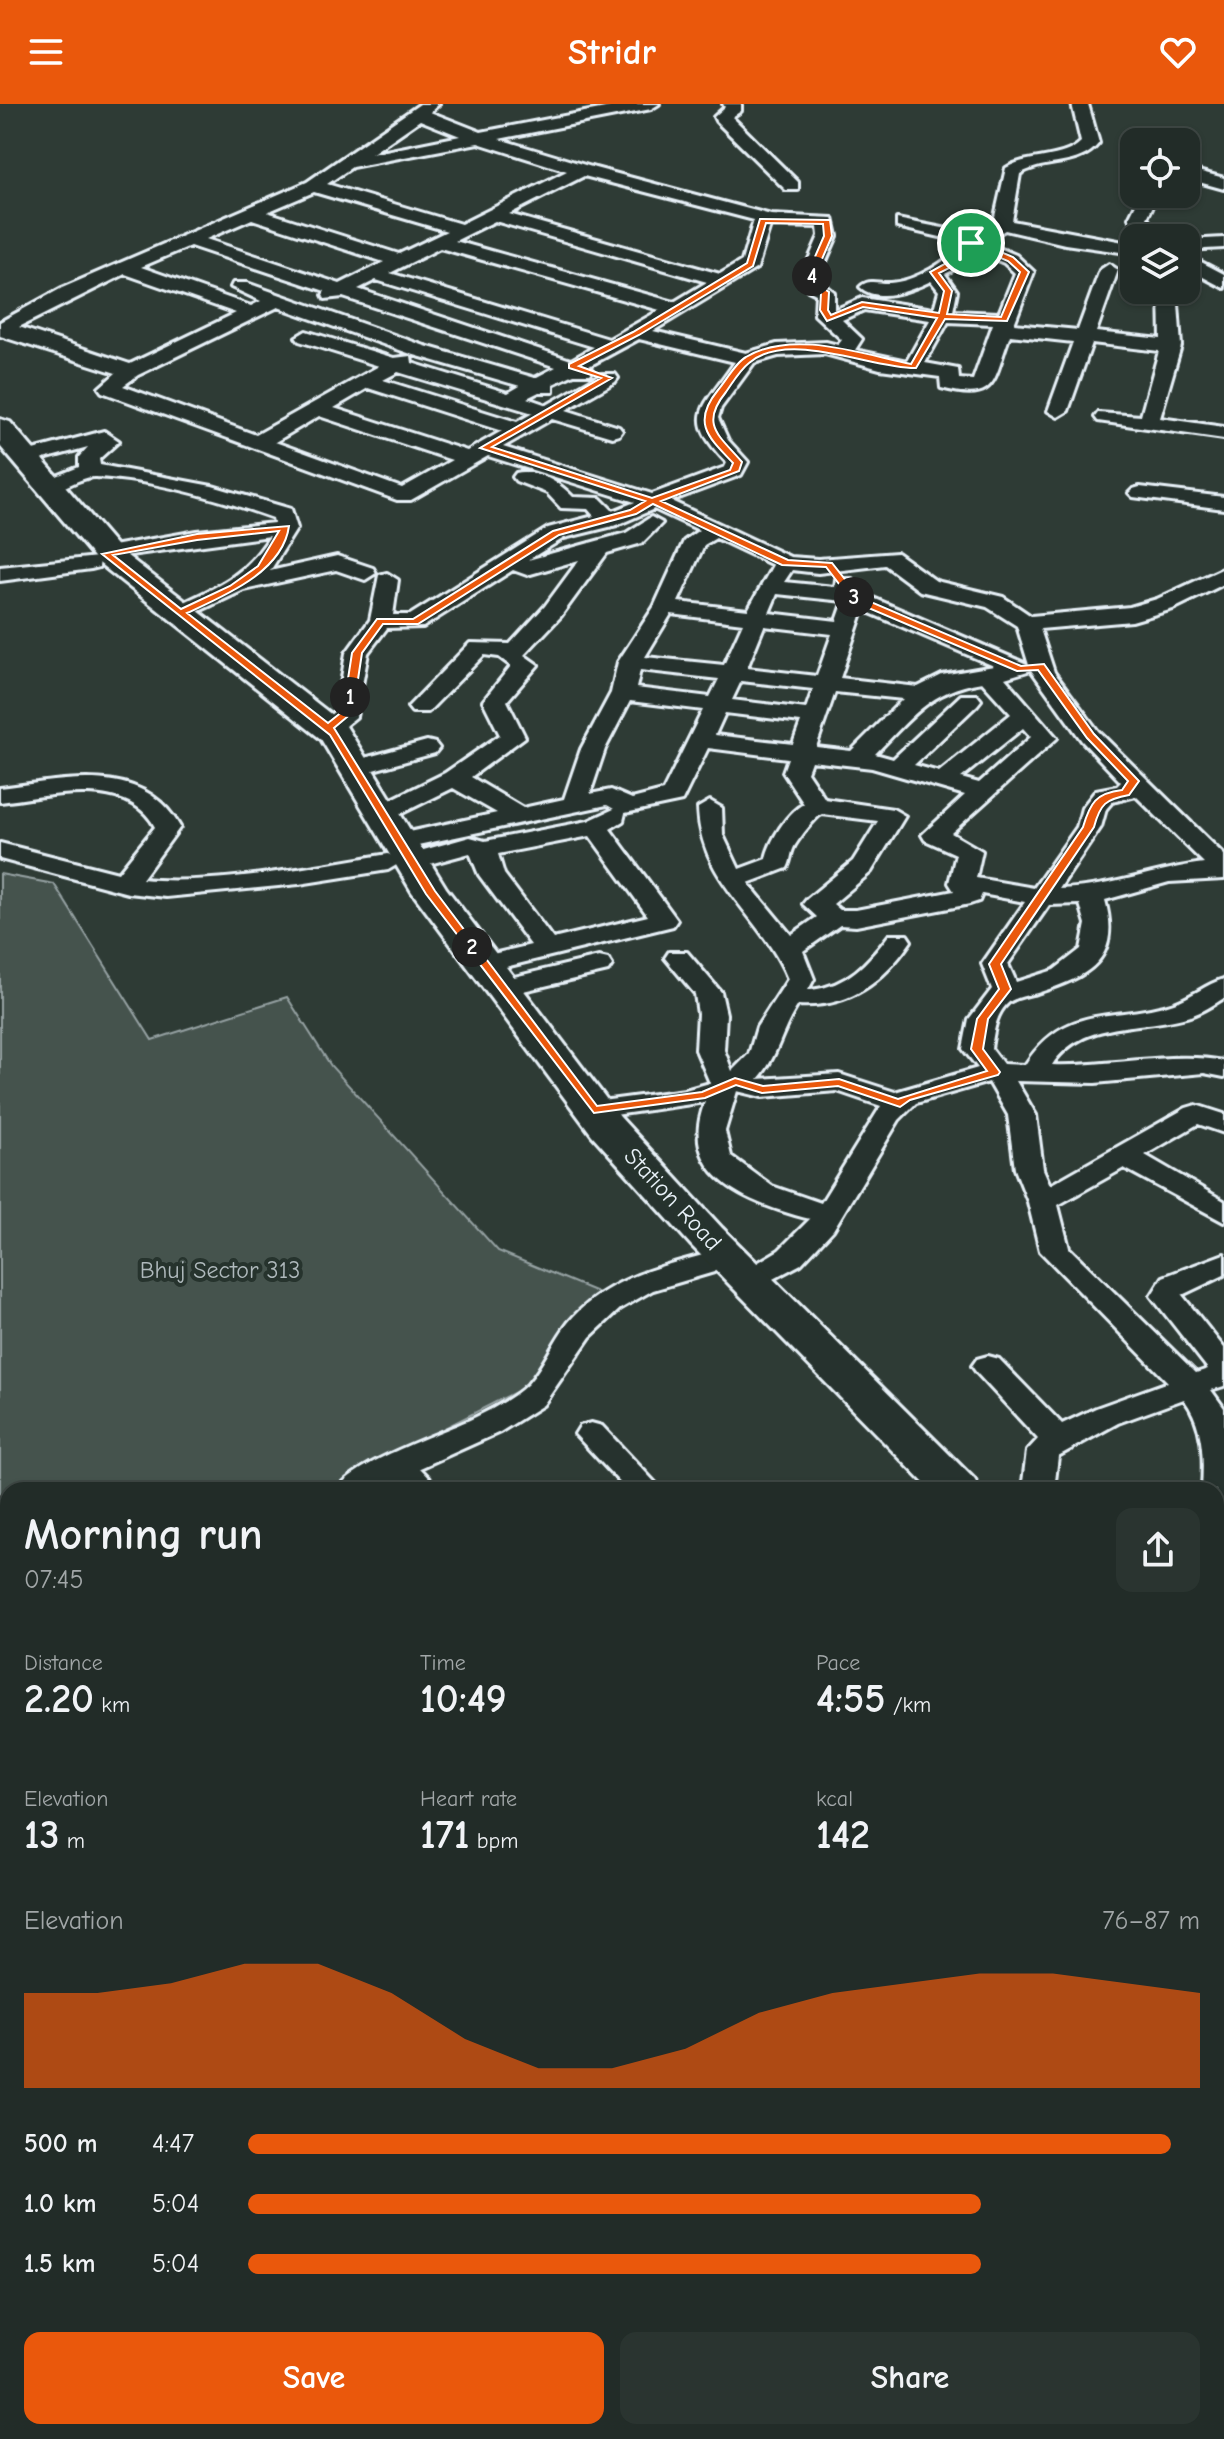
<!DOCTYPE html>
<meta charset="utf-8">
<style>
body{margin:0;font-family:"Comic Neue",sans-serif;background:#2a3430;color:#f1f3f6;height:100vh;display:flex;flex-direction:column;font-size:30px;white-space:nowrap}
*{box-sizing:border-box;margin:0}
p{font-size:26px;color:#a2a7a8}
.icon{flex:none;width:44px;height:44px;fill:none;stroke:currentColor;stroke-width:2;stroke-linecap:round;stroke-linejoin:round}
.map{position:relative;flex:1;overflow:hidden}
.panel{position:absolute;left:0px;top:1378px;width:1224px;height:958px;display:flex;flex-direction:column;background:#222c28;border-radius:24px 24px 0 0;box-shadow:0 2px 6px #0004,0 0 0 2px #3f4845}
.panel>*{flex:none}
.controls{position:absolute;left:1120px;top:24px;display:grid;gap:16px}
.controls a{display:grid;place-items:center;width:80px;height:80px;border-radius:16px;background:#222c28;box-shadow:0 2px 6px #0004,0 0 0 2px #3f4845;font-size:40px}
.pin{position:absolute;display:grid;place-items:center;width:68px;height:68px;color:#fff;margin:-34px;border:4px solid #fff;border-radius:50%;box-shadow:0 2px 8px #0007}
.km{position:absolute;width:40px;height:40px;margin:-20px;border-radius:50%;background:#222;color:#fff;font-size:22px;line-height:40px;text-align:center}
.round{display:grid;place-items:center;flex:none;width:84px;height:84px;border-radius:16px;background:#2a3430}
.headline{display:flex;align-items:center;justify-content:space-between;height:136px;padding:0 24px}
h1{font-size:44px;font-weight:700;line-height:60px}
.stats{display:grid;grid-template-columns:repeat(3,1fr);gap:12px;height:136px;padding:8px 24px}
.stats div{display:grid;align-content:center}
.stats b{font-size:40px;font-weight:700}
.stats small{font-size:22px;font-weight:400}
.stats p{font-size:22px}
.chart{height:224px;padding:16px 24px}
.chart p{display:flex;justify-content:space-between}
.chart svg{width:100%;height:144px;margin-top:8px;fill:#ea580c;opacity:.7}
.action{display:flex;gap:16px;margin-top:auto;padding:16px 24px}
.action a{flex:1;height:92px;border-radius:16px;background:#ea580c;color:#fff;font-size:32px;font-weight:700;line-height:92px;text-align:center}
.action a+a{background:#2a3430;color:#f1f3f6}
ul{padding:0 24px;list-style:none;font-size:26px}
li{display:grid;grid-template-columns:128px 96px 1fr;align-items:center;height:60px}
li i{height:20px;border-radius:10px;background:#ea580c}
header{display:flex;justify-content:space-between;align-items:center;height:104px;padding:0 24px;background:#ea580c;color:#fff;font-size:36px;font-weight:700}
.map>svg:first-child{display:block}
</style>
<header><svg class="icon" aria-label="menu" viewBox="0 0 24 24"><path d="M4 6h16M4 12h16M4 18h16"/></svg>Stridr<svg class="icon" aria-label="heart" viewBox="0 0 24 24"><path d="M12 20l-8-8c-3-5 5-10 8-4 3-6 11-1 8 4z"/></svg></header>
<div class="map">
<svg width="1224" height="2335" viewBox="0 0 1224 2335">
<rect width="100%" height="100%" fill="#2e3b35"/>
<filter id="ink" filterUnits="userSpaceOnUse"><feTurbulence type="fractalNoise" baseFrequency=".0125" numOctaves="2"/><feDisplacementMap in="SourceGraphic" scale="16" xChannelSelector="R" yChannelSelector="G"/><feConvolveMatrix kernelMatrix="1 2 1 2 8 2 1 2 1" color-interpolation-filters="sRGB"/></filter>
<g filter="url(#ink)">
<path fill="#45524e" stroke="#96a2a3" stroke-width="2" d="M0,770L54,780L152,936L287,893L331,962L498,1147L602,1190L537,1277L407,1343L346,1386H8V1471H0Z"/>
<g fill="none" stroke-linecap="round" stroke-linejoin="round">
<defs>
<path id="street" d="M420,0H439L430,8L481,28L626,0H659L651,5L499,35L595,64L771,111L833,114L837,132L820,171L823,179L834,188V206L862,194L934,205L939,187L931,177C912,186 878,200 860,183C869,174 878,180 890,179C913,178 951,157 962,138L897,123V115L973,130L994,117L1006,64C1029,50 1062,57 1081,38L1072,0H1088L1099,39C1078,65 1046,54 1020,70L1012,117L1134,140V150L1065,140L1005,126L985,138L1016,151L1034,168L1014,220L1078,226L1100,166L1109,160L1118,166L1096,228L1161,235L1160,188L1177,186L1181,242L1160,314L1224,323V335L1098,317L1095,313L1098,309L1141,312L1159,247L1092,239L1068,307L1058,313L1048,307L1073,238L1010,231C992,277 999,299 941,284L940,273L880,265L825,250L778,252L754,259L721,304L718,314L728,336L748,358L741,371L671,397L790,453L818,455L897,449L936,477L1003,493L1031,512L1130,503L1157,495L1224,464V480L1173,505L1132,517L1040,525L1054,568L1098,627L1224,751V775L1169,778L1105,796C1122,856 1088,873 1037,889C1029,891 1015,893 1008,899C995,911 994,928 991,944L1003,960L1025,961C1067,897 1112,919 1174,899C1192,893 1206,880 1224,875V894C1213,901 1202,908 1190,912C1142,927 1083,914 1052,961C1106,963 1174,947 1224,957V973L1204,969L1095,979L1016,977L1036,1011L1043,1065L1050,1081L1186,1004L1196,1001L1224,1010V1029L1198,1020L1145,1051L1224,1097V1118L1124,1064L1058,1101L1069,1144L1196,1269L1208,1265L1151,1192L1163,1173L1224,1150V1171L1182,1191L1224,1244V1282L1211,1286L1224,1304V1442L1216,1439V1386H1202C1204,1353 1204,1322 1184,1295L1118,1319L1058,1352L1054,1386H1022L1027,1347L1038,1335L977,1269L972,1262L977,1255L988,1252L999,1255L1062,1320L1096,1304L1168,1278L1040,1147L1028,1098L1015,1065L1008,1011L989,978L916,999L899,1016L833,1126L801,1160L750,1187L739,1184L735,1177L739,1170L779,1146L810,1115C751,1100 676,1073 705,998L594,1014L584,1012L580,1006L584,1000L594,998L685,986L710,979L696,946L698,910L695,890L665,854L669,848H687L721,888L726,910L724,946L732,967L749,950L757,923L788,875C762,811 700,778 698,704L710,697L722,704L723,731L739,765L766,755C769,738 788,707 804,700L783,668L788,654L708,644L682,697L625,709L623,717L610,725L677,816L673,822L485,868L476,866L472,860L476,854L531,841L479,771L470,749L411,765L400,759L388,766L299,780L166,793L128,789L0,755V739L118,769L155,723C127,671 48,693 0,698V684C65,676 143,656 180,723L142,775C214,782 315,762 388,750L399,756L402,752L470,733L485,737L588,717L614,705L607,701L399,745L390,742L386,737L390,732L497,709L453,684L392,714H374L371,709L374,704L445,669L500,631L483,597L511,562L499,553L484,551L428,608H412L408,603L470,539L510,540L545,502L579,456L527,471L513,466L423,523L387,524L368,549L356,613L336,629H320L316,624L337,605L346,549L370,516L379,471L387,469L398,476L393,511H410L548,424L594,412L588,405L561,404L547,389L516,377L513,373L516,369C536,364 560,379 573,393L600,394L613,407L635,398L488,352L411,396H397L102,288L99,284L116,269L0,232V218L62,184L307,78ZM420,16L460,32L371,50ZM478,39L567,67L461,120L327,80L352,63ZM584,72L754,116L742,157L720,170L509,110ZM314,88L447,127L399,150L267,108ZM252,115L384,158L340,180L206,135ZM495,117L707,178L674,198L455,137ZM770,122L818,123L819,132L802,171L808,186L816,190L815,211L842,236L838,241L826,238L777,240L746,249L653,227L757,164ZM190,142L325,187L323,191L325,195L343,193L556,263L535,274L425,242L247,179H233L231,183L261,197L251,202L141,163ZM440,144L660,206L609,235L390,169ZM975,147L1004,159L1015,169L999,209L953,207L957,187L945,170L968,158ZM125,170L236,209L130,260L19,223ZM376,176L594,243L571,256L358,185ZM278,203L411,250L520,282L508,289L412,259L411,252L394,254L306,227L296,233L299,237L379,262L256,331L123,282L138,271ZM864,206L930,216L907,257L855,246L862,235L842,216ZM948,218L993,220L973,276L959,275L958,265L925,259ZM639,235L735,258C705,304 680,310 727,359L725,363L652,390L503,343L552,315L612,333L619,331L622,327L619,323L566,306L615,278L618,274L615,270H601L547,301L527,294L539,288H553V280L574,270H590L593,266L589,262ZM398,268L533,309L517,318L383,276ZM368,284L502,327L467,347L334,304ZM319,312L452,356L402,384L275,338ZM654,405L699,426L684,437L654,503L618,558L611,589L581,645L564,695L523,704L471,673L525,633L507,597L538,561L524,551L561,512L607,449L642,439L662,419L651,413L626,429L528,456L564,434L617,421ZM716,434L773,461L748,506L678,498L704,441ZM885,461L920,487L987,503L1017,522L1029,561L864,490L852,475H836L835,483L784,478L792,466L818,469ZM777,490L844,497L837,517L769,509ZM863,506L994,562L942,571L918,583L840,574ZM671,510L743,519L724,561L645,553ZM764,522L832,530L817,572L747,564ZM640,566L719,575L710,593L636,584ZM1031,566L1082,637L1121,678L1117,682L1096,686L1082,704L1077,723L1034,784L976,774L982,747L951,729L1057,634L1005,574ZM741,577L813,585L806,605L732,596ZM982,578L1011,610L939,668L914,661L977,601L981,596L977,591H961L893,655L875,650C911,614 930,586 982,578ZM835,588L903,595L851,647L816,643ZM630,597L703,606L663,687L632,695L611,686L590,690L605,645ZM725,609L801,618L793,640L715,631ZM1023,624L1031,633L979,679L961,674ZM811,657L872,664L965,691L922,731L925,736L956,750L949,779L954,787L856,806H840L833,800L871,768L905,712L893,705L825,695L807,668ZM1136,692L1204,759C1155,765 1109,784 1059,785L1101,723L1106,705L1112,698ZM822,710L878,717L853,757L807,795L803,800L817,813L791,831L748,779L787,764C791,757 790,752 793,745C796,738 815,713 822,710ZM590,732L648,812L553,835L504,770L498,750ZM982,790L1025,798L982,860L992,885L969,915L963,945L978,964L895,988L839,970L758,975C778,953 781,926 798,901C850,904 883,878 911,837L907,831H889C868,859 847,882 811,886H808L814,875L803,847L840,821L856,822L970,800L979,797ZM1080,800L1086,820L1081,845L1054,866L1016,878L1008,860L1049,801ZM737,987L762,993L837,987L881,1002L821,1099L772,1082L731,1052L725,1027Z
M723,0H741V7L732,13L798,78V86H786L716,17L714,13L725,3Z
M1194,66L1224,74V85L1188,75L1186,70Z
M1141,90L1158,91L1147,114L1161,134H1143L1129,114Z
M1224,134V144L1186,146V136Z
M1186,150L1224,170V184L1186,164Z
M104,327L119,337L99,355L100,361L212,382L291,405L297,424L270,467L337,452L373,464L376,469L365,476L336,466L244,486L180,516L169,509L172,504C216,483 243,475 270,432L100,455L99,463L91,465L0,477V463L98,453L99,445L107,443L197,427L274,419L273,414C220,395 151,375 95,373C77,372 61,391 42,386L39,382L42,378L79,363V353L88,343L25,360L15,354L18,350Z
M1140,383L1224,393V405L1133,393L1129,389L1133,385Z
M427,637L435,639L439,644L435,649L355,671L343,664L346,659Z
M599,853L608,855L612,861L608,867L502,892L493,890L489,884L493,878Z
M703,1151L714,1154L718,1161L714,1168L653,1186L620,1205L590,1233L543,1301L500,1328L420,1364L441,1386H404L394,1377L377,1386H337C354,1358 443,1329 476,1313C494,1304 514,1294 528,1280C544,1262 553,1238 568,1219C603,1177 653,1164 703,1151Z
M591,1319L602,1322L662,1386H627L575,1330L580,1322Z
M0,1748L8,1749V1779L0,1778Z
M1216,1811L1224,1814V1844L1216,1841Z
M8,2012V2046L0,2048V2014Z
M8,2078V2114L0,2115V2079Z
M100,2328H228L231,2335H97Z
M496,2328H540L537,2335H493Z
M626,2328H670L667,2335H623Z
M793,2328H837L834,2335H790Z
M1060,2328H1107L1110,2335H1063Z"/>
<path id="secondary" d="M0,315L10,318L121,447L346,622L446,784L620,1013L722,1124L974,1375L981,1386H931L692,1142L592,1031L412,788L321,635L99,459L0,342Z"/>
<path id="highway" d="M0,1543H8V1581H0Z
M1216,1607L1224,1608V1648L1216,1647Z
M1216,1687L1224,1688V1730L1216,1729Z"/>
</defs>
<use href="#street" stroke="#e8f1f8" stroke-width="6"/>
<use href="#secondary" stroke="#e8f1f8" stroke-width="6"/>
<use href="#highway" stroke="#e8f1f8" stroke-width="6"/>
<use href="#street" fill="#26332d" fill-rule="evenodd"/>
<use href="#secondary" fill="#26332d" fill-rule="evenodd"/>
<use href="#highway" fill="#26332d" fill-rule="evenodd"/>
</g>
</g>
<path fill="#ea580c" stroke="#fff" stroke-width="2" fill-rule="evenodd" d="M760,115L830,116L832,132L815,171L818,181L829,188L828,206L831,211L862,198L939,209L944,187L930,168L959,152L971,136L1013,153L1029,168L1007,217L945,215L916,264C873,265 788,225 749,259C740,266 733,278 726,288C699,321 720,332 742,358L739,367L661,397L788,456L832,459L859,493L1021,562L1044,560L1094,630L1139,677L1129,691C1106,695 1100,700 1094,723L1001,860L1011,885L988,915L983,945L1000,968L998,971L910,996L900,1003L838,982L762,989L736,981L705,994L594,1009L426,790L330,631L102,450L197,430L289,422C283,468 224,492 187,509L328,619L343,607L352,549L377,515H413L553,427L630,406L645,397L480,344L601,274L569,264V260L633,228L747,159ZM766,119L823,120L824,132L807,171L812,184L821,189L820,206L827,217L863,203L937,214L911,260C862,250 793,225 746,253C735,259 726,277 718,286C691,319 709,334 733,359L730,366L652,394L492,343L612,274L579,262L639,231L753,162ZM973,142L1008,157L1020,168L1001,213L947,210L952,187L939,169L965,156ZM653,400L782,461L826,463L852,497L1017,567L1038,566L1087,634L1128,677L1122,686C1096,689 1090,699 1083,723L989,860L999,885L977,915L971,945L987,967L898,995L839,975L763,982L735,974L702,988L597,1002L435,787L334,624L353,608L362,549L383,520H418L559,431L636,410ZM279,427L258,462L230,482L181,505L113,451L197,436Z"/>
<g text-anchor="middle" stroke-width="8" stroke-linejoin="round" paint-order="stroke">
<g font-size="24" fill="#e8f1f8" stroke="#26332d">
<text transform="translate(673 1095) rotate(47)" y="8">Station Road</text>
</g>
<g font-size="24" fill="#afb9bc" stroke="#26332d">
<text x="220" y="1174">Bhuj Sector 313</text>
</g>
</g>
</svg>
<div class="controls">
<a><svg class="icon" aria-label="locate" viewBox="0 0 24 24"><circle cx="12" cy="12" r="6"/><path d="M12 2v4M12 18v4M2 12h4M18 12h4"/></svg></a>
<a><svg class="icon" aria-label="layers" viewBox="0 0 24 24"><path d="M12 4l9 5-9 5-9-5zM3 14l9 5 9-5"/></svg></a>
</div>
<div class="pin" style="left:971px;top:139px;background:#1e9e55"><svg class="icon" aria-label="arrive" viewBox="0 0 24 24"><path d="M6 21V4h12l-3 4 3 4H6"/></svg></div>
<b class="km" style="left:350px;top:593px">1</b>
<b class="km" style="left:472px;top:843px">2</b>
<b class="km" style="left:854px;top:493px">3</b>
<b class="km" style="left:812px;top:172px">4</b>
<section class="panel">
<div class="headline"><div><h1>Morning run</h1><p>07:45</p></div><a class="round"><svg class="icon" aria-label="share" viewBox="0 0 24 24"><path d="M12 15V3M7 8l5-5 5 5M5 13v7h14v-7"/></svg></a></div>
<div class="stats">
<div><p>Distance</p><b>2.20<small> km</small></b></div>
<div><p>Time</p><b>10:49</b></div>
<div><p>Pace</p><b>4:55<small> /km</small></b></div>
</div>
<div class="stats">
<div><p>Elevation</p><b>13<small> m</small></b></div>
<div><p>Heart rate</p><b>171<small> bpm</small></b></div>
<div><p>kcal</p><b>142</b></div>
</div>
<div class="chart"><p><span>Elevation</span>76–87 m</p>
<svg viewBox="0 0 160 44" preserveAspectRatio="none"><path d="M0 44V15L10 15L20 12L30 6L40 6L50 15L60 29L70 38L80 38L90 32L100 21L110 15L120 12L130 9L140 9L150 12L160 15V44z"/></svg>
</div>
<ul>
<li><b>500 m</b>4:47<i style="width:97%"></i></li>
<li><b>1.0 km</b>5:04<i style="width:77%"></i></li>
<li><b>1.5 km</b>5:04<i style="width:77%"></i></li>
</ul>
<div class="action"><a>Save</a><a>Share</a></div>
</section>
</div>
